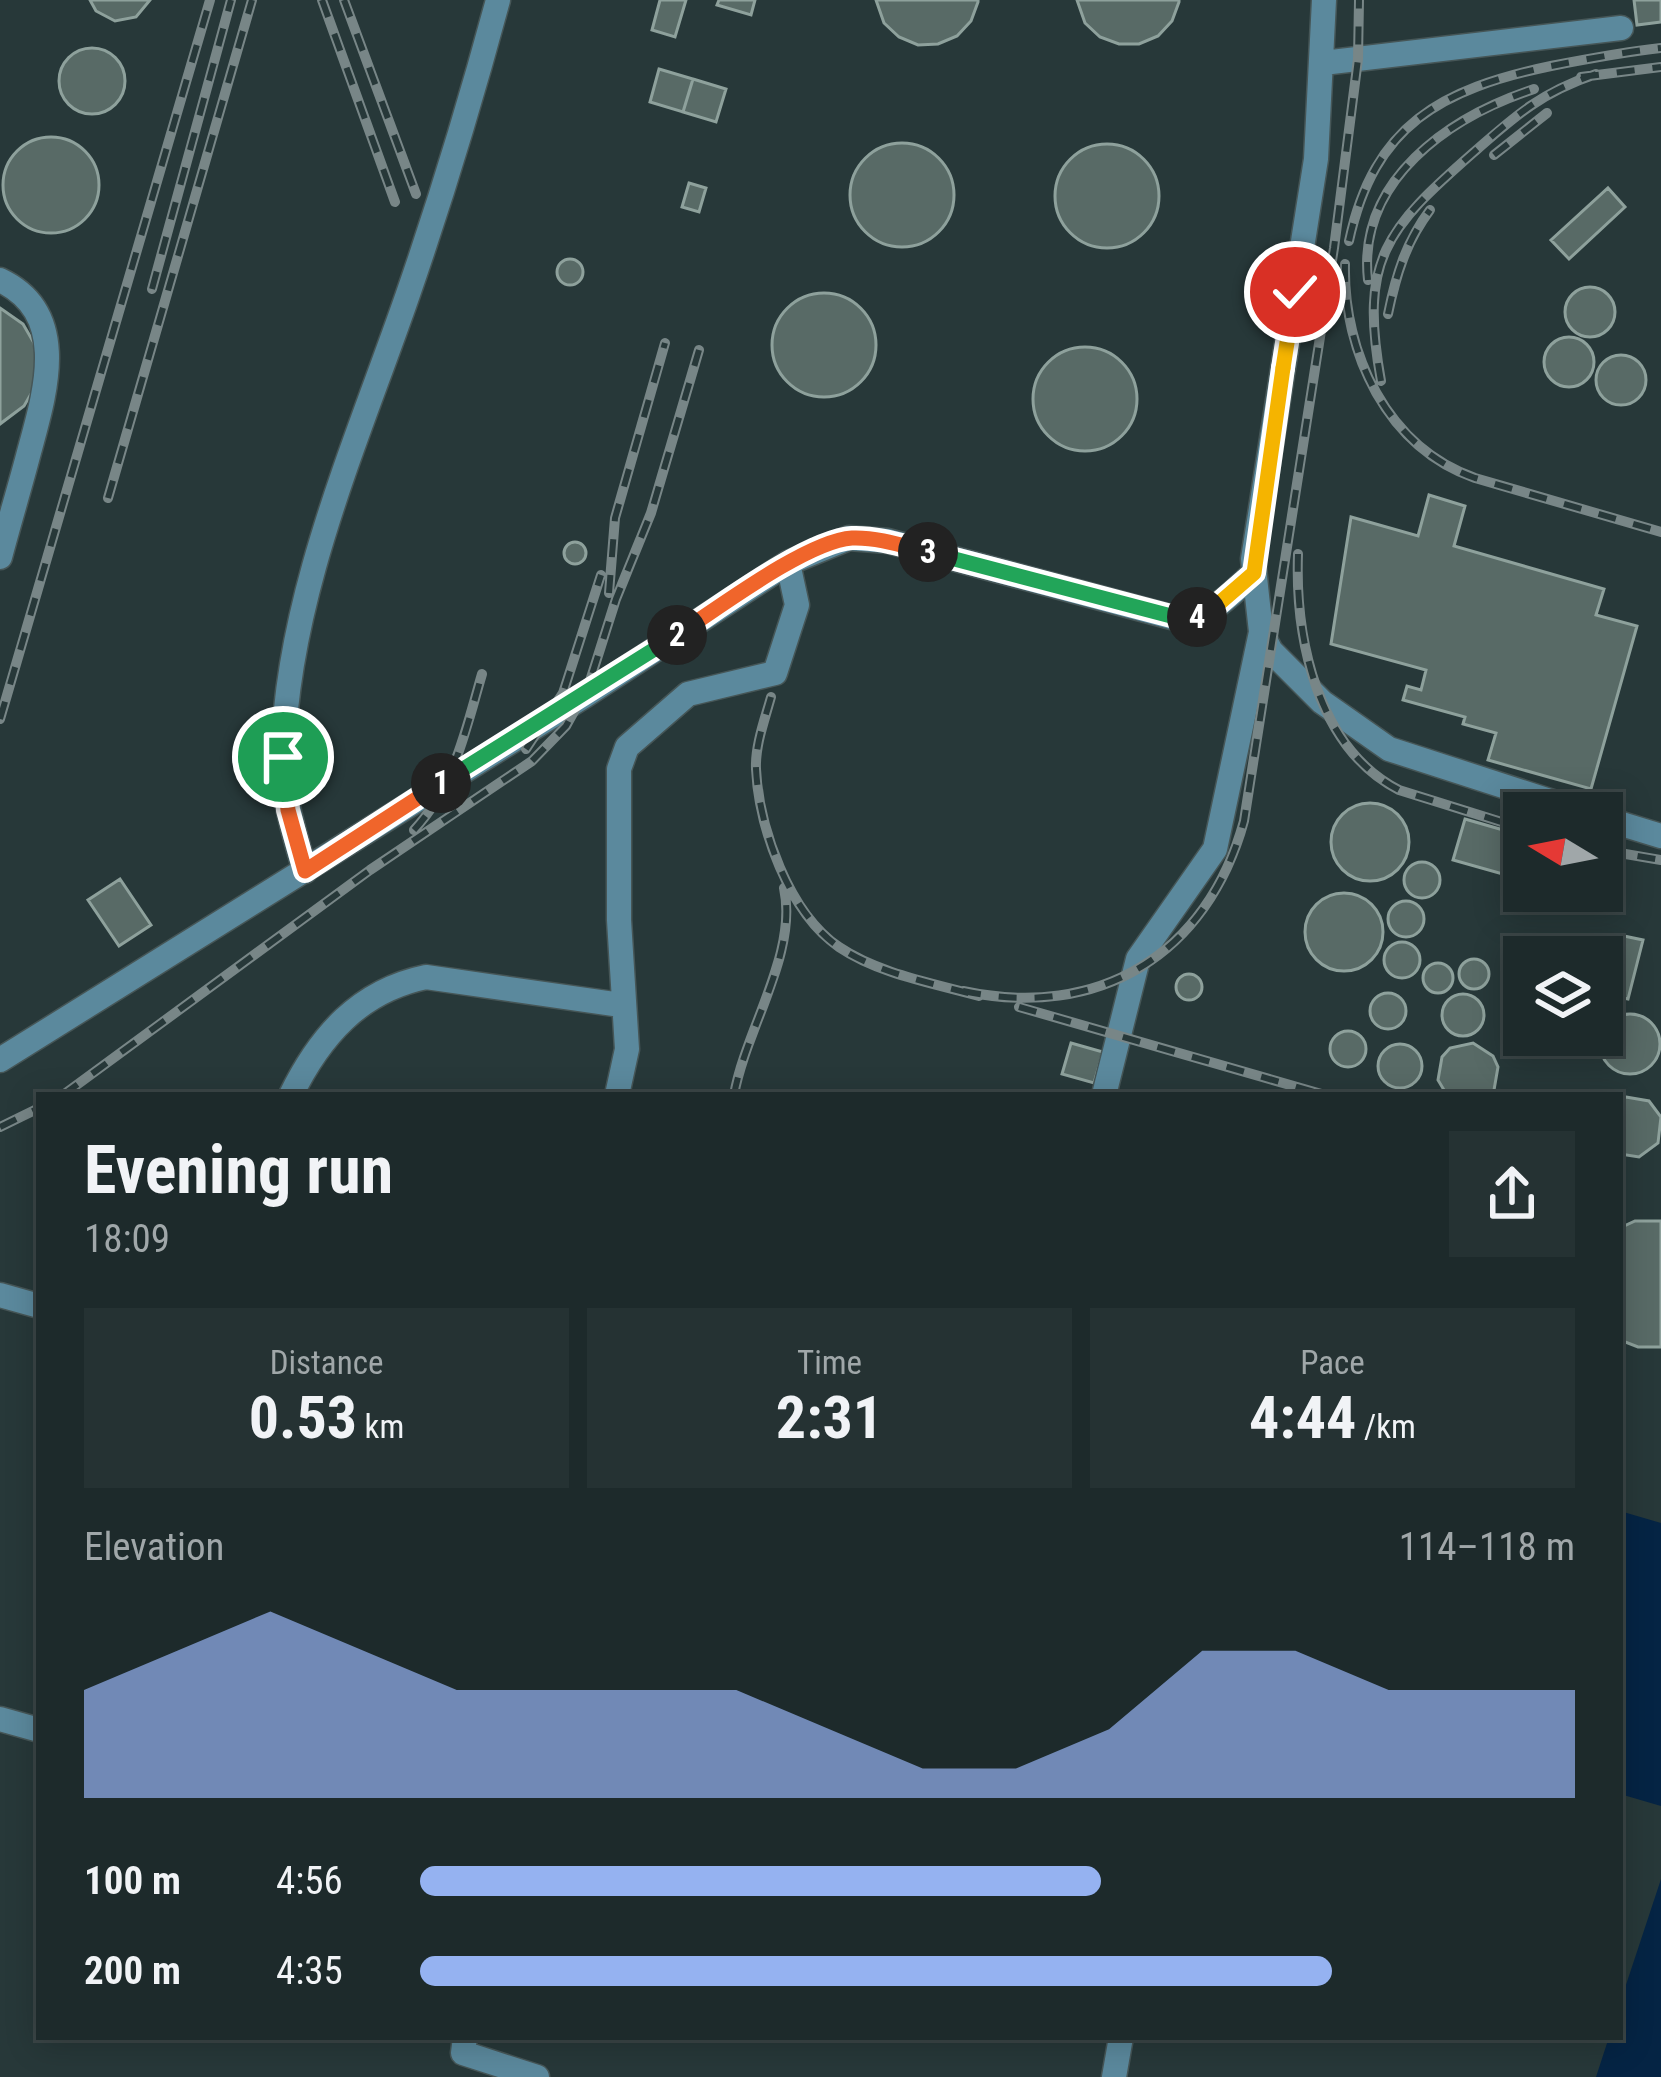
<!DOCTYPE html>
<meta charset="utf-8">
<style>
body{margin:0;font-family:"Roboto Condensed",sans-serif;background:#253233;color:#f1f3f6;height:100vh;display:flex;flex-direction:column;font-size:45px;white-space:nowrap}
*{box-sizing:border-box;margin:0}
p{font-size:39px;color:#a0a7a9}
.icon{flex:none;width:66px;height:66px;fill:none;stroke:currentColor;stroke-width:2;stroke-linecap:round;stroke-linejoin:round}
.map{position:relative;flex:1;overflow:hidden}
.panel{position:absolute;left:36px;top:1092px;width:1587px;height:948px;display:flex;flex-direction:column;background:#1d2a2b;border-radius:0px;box-shadow:0 6px 30px #0003,0 0 0 3px #3b4647}
.panel>*{flex:none}
.needle{width:78px;rotate:280deg}
.tools{position:absolute;left:1503px;top:792px;display:grid;gap:24px}
.tools a{display:grid;place-items:center;width:120px;height:120px;border-radius:0px;background:#1d2a2b;box-shadow:0 6px 30px #0003,0 0 0 3px #3b4647;font-size:60px}
.pin{position:absolute;display:grid;place-items:center;width:102px;height:102px;color:#fff;margin:-51px;border:6px solid #fff;border-radius:50%;box-shadow:0 3px 12px #0007}
.km{position:absolute;width:60px;height:60px;margin:-30px;border-radius:50%;background:#222;color:#fff;font-size:33px;line-height:60px;text-align:center}
.round{display:grid;place-items:center;flex:none;width:126px;height:126px;border-radius:0px;background:#253233}
.summary{display:flex;align-items:center;justify-content:space-between;height:204px;padding:0 48px}
h1{font-size:66px;font-weight:700;line-height:90px}
.stats{display:grid;grid-template-columns:repeat(3,1fr);gap:18px;height:204px;padding:12px 48px}
.stats div{display:grid;align-content:center;border-radius:0px;background:#253233;text-align:center}
.stats b{font-size:60px;font-weight:700}
.stats small{font-size:33px;font-weight:400}
.stats p{font-size:33px}
.chart{height:336px;padding:24px 48px}
.chart p{display:flex;justify-content:space-between}
.chart svg{width:100%;height:216px;margin-top:12px;fill:#95b2f1;opacity:.7}
ul{padding:0 48px;list-style:none;font-size:39px}
li{display:grid;grid-template-columns:192px 144px 1fr;align-items:center;height:90px}
li i{height:30px;border-radius:15px;background:#95b2f1}
.map>svg:first-child{display:block}
</style>
<div class="map">
<svg width="1661" height="2077" viewBox="0 0 1661 2077">
<rect width="100%" height="100%" fill="#273839"/>
<path fill="#052444" d="M1620,1511L1661,1523V1806L1620,1794Z
M1661,1879V2077H1596L1609,2037H1620V2003Z"/>
<path fill="#586a66" stroke="#8ea19c" stroke-width="3" d="M150,0L136,17L115,21L96,11L90,0Z
M660,0H686L675,37L652,30Z
M719,0H755L751,15L717,5Z
M876,0H978V2L971,21L957,36L938,44L918,45L899,37L884,23Z
M1077,0H1179V2L1172,21L1158,36L1139,44H1119L1100,37L1085,23Z
M1634,0H1661V22L1637,25Z
M59 81a33 33 0 1 1 66 0a33 33 0 1 1-66 0Z
M659,69L693,79L683,112L650,102Z
M693,79L726,89L716,122L683,112Z
M3 185a48 48 0 1 1 96 0a48 48 0 1 1-96 0Z
M850 195a52 52 0 1 1 104 0a52 52 0 1 1-104 0Z
M1055 196a52 52 0 1 1 104 0a52 52 0 1 1-104 0Z
M689,183L706,188L699,212L682,207Z
M1608,188L1625,207L1569,259L1551,240Z
M557 272a13 13 0 1 1 26 0a13 13 0 1 1-26 0Z
M1565 312a25 25 0 1 1 50 0a25 25 0 1 1-50 0Z
M772 345a52 52 0 1 1 104 0a52 52 0 1 1-104 0Z
M0,308L23,324L34,343L38,365L35,387L24,406L0,424Z
M1544 362a25 25 0 1 1 50 0a25 25 0 1 1-50 0Z
M1033 399a52 52 0 1 1 104 0a52 52 0 1 1-104 0Z
M1596 380a25 25 0 1 1 50 0a25 25 0 1 1-50 0Z
M1429,495L1465,506L1454,546L1604,589L1596,615L1637,626L1591,789L1488,760L1496,733L1463,724L1465,717L1403,700L1407,686L1421,690L1426,670L1331,644L1351,517L1418,536Z
M564 553a11 11 0 1 1 22 0a11 11 0 1 1-22 0Z
M1331 842a39 39 0 1 1 78 0a39 39 0 1 1-78 0Z
M1465,819L1524,836V880L1453,860Z
M1404 880a18 18 0 1 1 36 0a18 18 0 1 1-36 0Z
M120,879L151,925L119,946L88,900Z
M1305 932a39 39 0 1 1 78 0a39 39 0 1 1-78 0Z
M1388 919a18 18 0 1 1 36 0a18 18 0 1 1-36 0Z
M1624,936L1643,940L1628,999L1609,995Z
M1384 960a18 18 0 1 1 36 0a18 18 0 1 1-36 0Z
M1459 974a15 15 0 1 1 30 0a15 15 0 1 1-30 0Z
M1423 978a15 15 0 1 1 30 0a15 15 0 1 1-30 0Z
M1176 987a13 13 0 1 1 26 0a13 13 0 1 1-26 0Z
M1370 1011a18 18 0 1 1 36 0a18 18 0 1 1-36 0Z
M1442 1015a21 21 0 1 1 42 0a21 21 0 1 1-42 0Z
M1524,997V1035H1565L1555,1049L1532,1054L1512,1042L1507,1019L1512,1008Z
M1600 1044a30 30 0 1 1 60 0a30 30 0 1 1-60 0Z
M1330 1049a18 18 0 1 1 36 0a18 18 0 1 1-36 0Z
M1071,1043L1103,1052L1094,1083L1062,1074Z
M1473,1043L1493,1056L1498,1067L1494,1090L1489,1095H1447L1438,1080L1442,1057L1450,1048Z
M1378 1066a22 22 0 1 1 44 0a22 22 0 1 1-44 0Z
M1626,1097L1649,1101L1661,1117L1658,1143L1639,1157L1620,1154V1100Z
M1635,1221H1661V1347H1638L1620,1340V1228Z"/>
<g fill="none" stroke-linecap="round" stroke-linejoin="round">
<defs>
<path id="minor" d="M1323,63L1621,28
M0,280C72,314 44,396 28,456C19,490 9,523 0,557
M1261,632L1271,651L1322,702L1389,749L1587,813
M1602,818L1661,836
M305,871C294,833 282,795 283,755C287,597 356,444 407,297C441,199 471,100 498,0
M0,1060L584,696L788,563L849,538L888,541L1171,617C1211,620 1226,598 1254,573
M291,1095C320,1036 359,991 426,977L621,1005
M617,1095L627,1049L619,920V769L627,747L688,694L775,673L797,605L788,563
M1104,1095L1138,959L1215,849L1261,632L1253,559L1316,159L1324,0
M0,1295L39,1306
M0,1719L39,1730
M465,2037L463,2053L537,2077
M1114,2077L1121,2037"/>
</defs>
<use href="#minor" stroke="#465657" stroke-width="27"/>
<use href="#minor" stroke="#5b899d" stroke-width="24"/>
<defs>
<path id="rail" d="M322,0L395,202
M344,0L416,194
M1581,77L1661,67
M1494,155L1547,113
M1349,241C1374,125 1441,89 1551,66C1587,59 1624,52 1661,48
M1345,264C1343,353 1387,447 1475,478L1661,532
M1368,280C1357,180 1449,117 1534,89
M152,289L231,0
M1388,314C1396,275 1406,242 1430,210
M1381,381C1359,259 1386,229 1474,152C1516,115 1542,92 1596,74
M108,498L252,0
M1298,554C1295,638 1317,748 1399,790L1524,829
M609,593L615,518L665,343
M771,697C765,719 755,745 756,769C759,828 789,913 839,947C879,974 933,983 979,996
M0,719L210,0
M526,749L563,693L601,575
M414,830C454,787 466,729 482,674
M1602,850L1661,860
M963,991C1099,1020 1207,955 1244,821L1334,248L1358,59L1359,0
M1019,1007L1325,1095
M63,1095L370,870L532,761L566,726L589,684L616,599L651,513L699,350
M734,1095C746,1028 798,954 784,888
M0,1127L39,1108"/>
</defs>
<use href="#rail" stroke="#788687" stroke-width="10"/>
<use href="#rail" stroke="#273839" stroke-width="6" stroke-dasharray="18" stroke-linecap="butt"/>
</g>
<g fill="none" stroke-linecap="round" stroke-linejoin="round">
<defs>
<path id="split-1" d="M283,757L288,810L305,871L441,783"/>
<path id="split-2" d="M441,783L677,635"/>
<path id="split-3" d="M677,635C717,609 807,541 852,538C878,537 904,546 928,552"/>
<path id="split-4" d="M928,552L1171,616L1197,617"/>
<path id="split-5" d="M1197,617L1216,606L1254,573L1283,368"/>
<path id="split-6" d="M1283,368L1295,292"/>
</defs>
<use href="#split-1" stroke="#fff" stroke-width="24"/>
<use href="#split-2" stroke="#fff" stroke-width="24"/>
<use href="#split-3" stroke="#fff" stroke-width="24"/>
<use href="#split-4" stroke="#fff" stroke-width="24"/>
<use href="#split-5" stroke="#fff" stroke-width="24"/>
<use href="#split-6" stroke="#fff" stroke-width="24"/>
<use href="#split-1" stroke="#f0652b" stroke-width="15"/>
<use href="#split-2" stroke="#22a559" stroke-width="15"/>
<use href="#split-3" stroke="#f0652b" stroke-width="15"/>
<use href="#split-4" stroke="#22a559" stroke-width="15"/>
<use href="#split-5" stroke="#f5b400" stroke-width="15"/>
<use href="#split-6" stroke="#f5b400" stroke-width="15"/>
</g>
</svg>
<div class="tools">
<a><svg class="needle" viewBox="-14 -14 28 28"><path d="M0-13l5 13h-10z" fill="#e53935"/><path d="M0 13l5-13h-10z" fill="#a0a7a9"/></svg></a>
<a><svg class="icon" aria-label="layers" viewBox="0 0 24 24"><path d="M12 4l9 5-9 5-9-5zM3 14l9 5 9-5"/></svg></a>
</div>
<div class="pin" style="left:283px;top:757px;background:#1e9e55"><svg class="icon" aria-label="arrive" viewBox="0 0 24 24"><path d="M6 21V4h12l-3 4 3 4H6"/></svg></div>
<div class="pin" style="left:1295px;top:292px;background:#d93025"><svg class="icon" aria-label="check" viewBox="0 0 24 24"><path d="M5 12l5 5 9-10"/></svg></div>
<b class="km" style="left:441px;top:783px">1</b>
<b class="km" style="left:677px;top:635px">2</b>
<b class="km" style="left:928px;top:552px">3</b>
<b class="km" style="left:1197px;top:617px">4</b>
<section class="panel">
<div class="summary"><div><h1>Evening run</h1><p>18:09</p></div><a class="round"><svg class="icon" aria-label="share" viewBox="0 0 24 24"><path d="M12 15V3M7 8l5-5 5 5M5 13v7h14v-7"/></svg></a></div>
<div class="stats">
<div><p>Distance</p><b>0.53<small> km</small></b></div>
<div><p>Time</p><b>2:31</b></div>
<div><p>Pace</p><b>4:44<small> /km</small></b></div>
</div>
<div class="chart"><p><span>Elevation</span>114–118 m</p>
<svg viewBox="0 0 160 44" preserveAspectRatio="none"><path d="M0 44V22L10 14L20 6L30 14L40 22L50 22L60 22L70 22L80 30L90 38L100 38L110 30L120 14L130 14L140 22L150 22L160 22V44z"/></svg>
</div>
<ul>
<li><b>100 m</b>4:56<i style="width:59%"></i></li>
<li><b>200 m</b>4:35<i style="width:79%"></i></li>
</ul>
</section>
</div>
